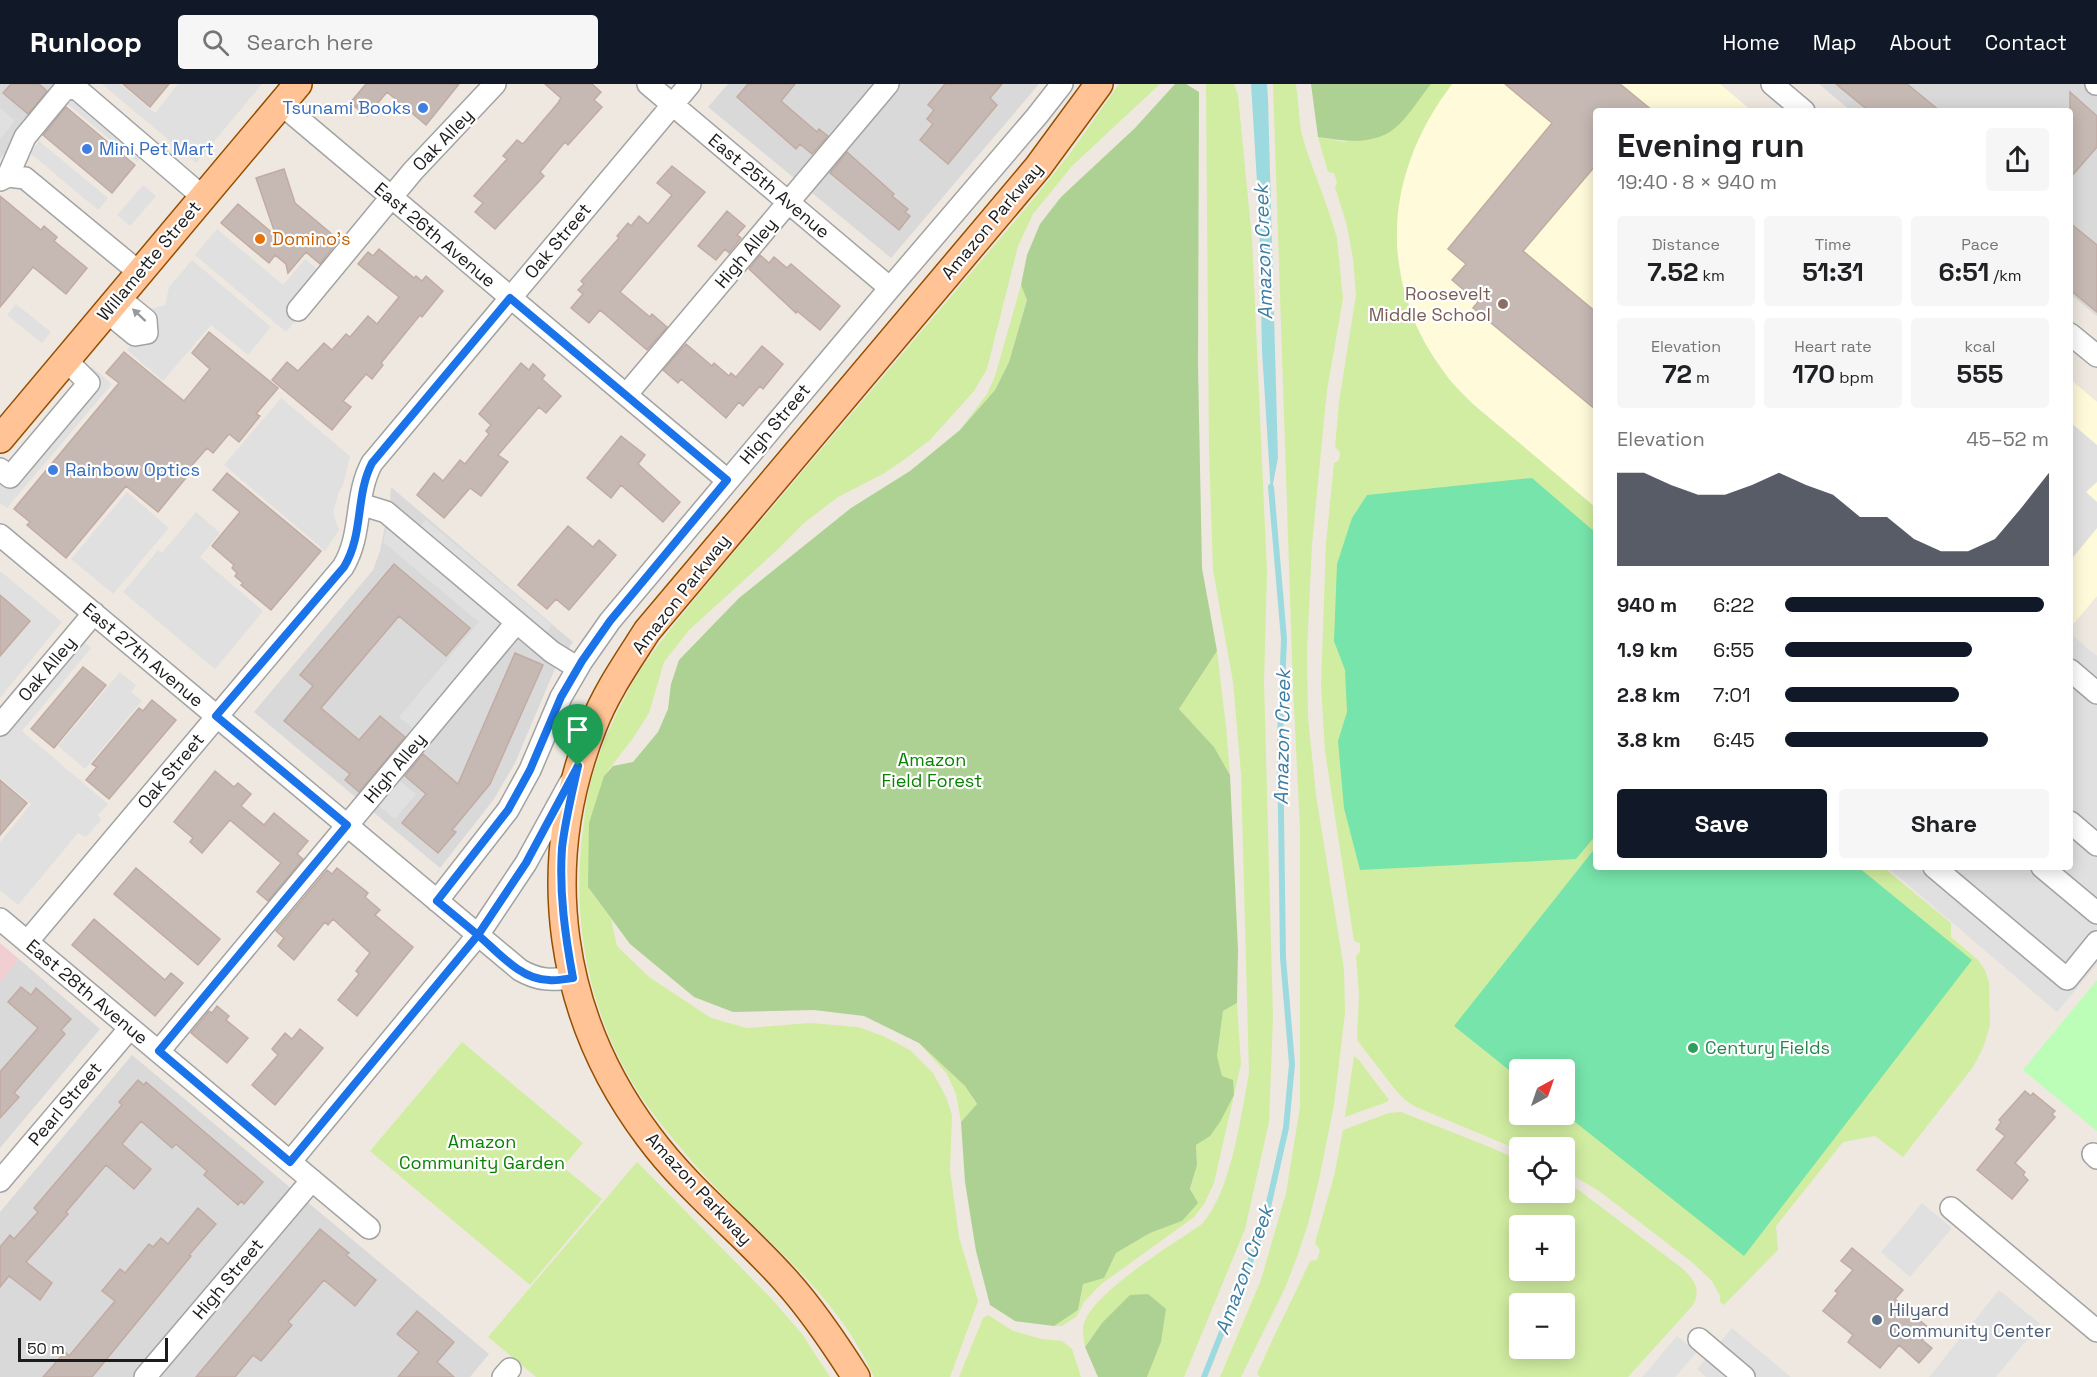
<!DOCTYPE html>
<meta charset="utf-8">
<style>
body{margin:0;font-family:"Space Grotesk",sans-serif;background:#f6f6f6;color:#202124;height:100vh;display:flex;flex-direction:column;font-size:22px;white-space:nowrap}
*{box-sizing:border-box;margin:0}
p{font-size:20px;color:#757577}
.icon{flex:none;width:33px;height:33px;fill:none;stroke:currentColor;stroke-width:2;stroke-linecap:round;stroke-linejoin:round}
.map{position:relative;flex:1;overflow:hidden}
.side{position:absolute;left:1593px;top:24px;width:480px;height:762px;display:flex;flex-direction:column;background:#fff;border-radius:6px;box-shadow:0 3px 15px #0003}
.side>*{flex:none}
.needle{width:39px;rotate:40deg}
.buttons{position:absolute;left:1509px;top:975px;display:grid;gap:12px}
.buttons a{display:grid;place-items:center;width:66px;height:66px;border-radius:6px;background:#fff;box-shadow:0 3px 15px #0003;font-size:30px}
.scale{position:absolute;left:18px;bottom:15px;width:150px;box-sizing:border-box;padding-left:6px;border:3px solid #1c1c1c;border-top:0;font-size:16px;line-height:21px;white-space:nowrap;color:#1c1c1c;-webkit-text-stroke:4px #fff;paint-order:stroke}
.pin{position:absolute;display:grid;place-items:center;width:51px;height:51px;color:#fff;margin:-62px -26px;border-radius:50% 50% 50% 0;rotate:-45deg;box-shadow:0 0 6px #0007}
.pin .icon{rotate:45deg}
.round{display:grid;place-items:center;flex:none;width:63px;height:63px;border-radius:6px;background:#f6f6f6}
.overview{display:flex;align-items:center;justify-content:space-between;height:102px;padding:0 24px}
h1{font-size:33px;font-weight:600;line-height:45px}
.stats{display:grid;grid-template-columns:repeat(3,1fr);gap:9px;height:102px;padding:6px 24px}
.stats div{display:grid;align-content:center;border-radius:6px;background:#f6f6f6;text-align:center}
.stats b{font-size:26px;font-weight:600}
.stats small{font-size:16px;font-weight:400}
.stats p{font-size:16px}
.chart{height:168px;padding:12px 24px}
.chart p{display:flex;justify-content:space-between}
.chart svg{width:100%;height:108px;margin-top:6px;fill:#111827;opacity:.7}
.button{display:flex;gap:12px;margin-top:auto;padding:12px 24px}
.button a{flex:1;height:69px;border-radius:6px;background:#111827;color:#fff;font-size:24px;font-weight:600;line-height:69px;text-align:center}
.button a+a{background:#f6f6f6;color:#202124}
ul{padding:0 24px;list-style:none;font-size:20px}
li{display:grid;grid-template-columns:96px 72px 1fr;align-items:center;height:45px}
li i{height:15px;border-radius:8px;background:#111827}
header{display:flex;align-items:center;gap:36px;box-sizing:border-box;height:84px;padding:0 30px;background:#111827;color:#fff}
header strong{font-size:28px}
nav{display:flex;gap:33px;margin-inline-start:auto;font-size:21px}
.search{width:420px;height:54px;background:#f6f6f6;display:flex;align-items:center;gap:15px;box-sizing:border-box;padding:0 21px;border-radius:6px;color:#757577;font-size:22px}
.map>svg:first-child{display:block}
</style>
<header>
<strong>Runloop</strong>
<div class="search"><svg class="icon" aria-label="search" viewBox="0 0 24 24"><circle cx="10" cy="10" r="6"/><path d="M15 15l6 6"/></svg>Search here</div>
<nav><a>Home</a><a>Map</a><a>About</a><a>Contact</a></nav>
</header>
<div class="map">
<svg width="2097" height="1293" viewBox="0 0 2097 1293">
<rect width="100%" height="100%" fill="#eee8e0"/>
<path fill="#dad9d9" d="M0,0H62L0,75Z
M728,0H1039L891,174L708,23Z
M1819,0H2097V232L2070,210V27H1851Z
M391,403L573,558L557,580L515,679L494,715L440,784L254,628L373,486L380,467L390,417Z
M19,875L100,945L0,1064V898Z
M132,971L489,1270L470,1293H0V1128Z"/>
<path fill="#f1ced1" d="M0,859L19,875L0,898Z"/>
<path fill="#fffad9" d="M1452,0H1720L1752,27H1596V424L1472,319L1449,295L1427,263L1415,239L1403,202L1397,167L1396,135L1401,104L1411,70L1423,41Z
M2070,295L2097,318V512L2070,544Z"/>
<path fill="#d1eda1" fill-rule="evenodd" d="M1119,0H1160L1072,82L1033,130L1018,162L987,285L974,307L930,356L905,375L883,390L838,413L804,439L776,467L689,546L664,578L649,629L633,654L604,692L588,803L611,835L617,862L649,893L711,934L747,944L810,939L858,943L883,952L910,966L933,989L946,1013L952,1031L950,1086L959,1153L978,1217L950,1293H874C836,1206 755,1150 695,1081C678,1061 661,1041 646,1020C591,940 570,841 583,746C585,726 588,706 594,687C602,661 613,635 626,611C644,575 673,543 698,511L1036,112L1071,68Z
M1206,0H1234L1238,11L1252,155L1267,488L1264,597L1273,934L1269,1038L1245,1145L1184,1293H1147L1161,1258L1102,1239L1085,1263C1084,1257 1083,1250 1083,1244C1086,1212 1175,1159 1202,1140C1231,1108 1241,1032 1249,989L1241,690L1233,598L1213,486L1209,367Z
M1273,0H1296L1301,47L1307,68L1329,128L1337,154L1343,215L1327,306L1323,346L1312,461L1307,567L1308,633L1316,711L1344,885L1345,929L1334,1021L1318,1100L1308,1140L1297,1173L1285,1204L1241,1293H1220L1261,1196L1286,1109L1300,1023V745L1293,603Z
M1431,0H1452C1382,92 1376,202 1449,295C1464,315 1486,331 1505,347C1536,373 1566,398 1596,424V783H1883L1951,839V853L1978,876L1985,886L1989,898L1990,941L1983,964L1973,983L1903,1073L1875,1052L1843,1058L1776,1142L1778,1166L1724,1221L1720,1218V1212L1712,1197L1693,1179L1599,1107L1565,1087L1564,1064H1520L1519,1066L1416,1023L1405,1016L1394,1004L1357,956L1359,911L1356,872L1360,868V859L1354,857L1325,667L1321,601L1326,459L1334,379L1339,376L1340,368L1335,363L1339,318L1356,211L1353,175L1347,142L1335,103L1337,98L1334,89L1328,88L1318,53L1345,58ZM1520,986H1564V1030H1520Z
M1021,201L1027,216L1009,278L995,306L960,346L987,310L995,292Z
M1217,567L1226,643L1230,691L1214,663L1179,625Z
M1237,919L1241,980L1214,1099L1204,1120L1194,1133L1100,1201L1084,1218L1077,1232L1062,1242H1054L1078,1226L1083,1200L1116,1169L1150,1149L1182,1137L1197,1081L1196,1061L1210,1051L1220,1038L1222,992L1217,972L1223,927Z
M462,958L583,1059L563,1083L602,1115L530,1201L370,1067Z
M919,959L965,1002L977,1021L961,1038L956,1010L947,990Z
M1354,972L1358,975L1389,1016L1387,1018L1345,1033Z
M1401,1028L1487,1062L1519,1076L1520,1108H1564L1565,1097L1580,1107L1683,1185C1695,1197 1701,1205 1693,1221L1628,1293H1260L1257,1290C1273,1252 1293,1215 1310,1177L1317,1176L1320,1166L1315,1159L1334,1092L1343,1046L1389,1029ZM1520,1142H1564V1186H1520ZM1520,1220H1564V1264H1520Z
M637,1078L770,1213L802,1250L830,1293H536L488,1253Z
M988,1231L1013,1247L1041,1255L1062,1257L1072,1265L1081,1293H959L983,1234Z"/>
<path fill="#add192" d="M1175,0H1186L1199,8L1198,282L1202,484L1217,567L1179,625L1214,663L1230,691L1238,866L1237,919L1223,927L1217,972L1222,992L1233,996L1234,1011L1220,1038L1210,1052L1196,1061L1197,1081L1190,1105L1198,1119L1182,1137L1150,1149L1116,1169L1104,1194L1083,1200L1078,1226L1054,1242L1015,1237L990,1221L976,1167L965,1098L961,1038L977,1020L965,1002L919,959L864,932L814,926L733,928L694,913L630,860L588,803L589,739L604,692L613,682L633,678L658,648L668,625L671,600L679,576L739,514L851,424L910,387L960,346L995,306L1009,278L1027,216L1021,201L1027,171L1040,140L1061,113L1135,44Z
M1311,0H1431C1421,12 1407,35 1395,44C1373,62 1343,57 1318,53Z
M1148,1210L1166,1225L1161,1258L1147,1293H1098L1085,1263L1102,1239L1130,1211Z"/>
<path fill="#bcfdb8" d="M2097,896V1047L2023,986Z"/>
<path fill="#77e4ab" d="M1532,394L1596,449V751L1576,775L1360,786L1344,724L1338,657L1347,628L1345,586L1334,557L1337,480L1352,434L1367,411Z
M1596,763V783H1858L1972,876L1744,1172L1565,1030L1564,986H1520L1519,994L1454,942Z"/>
<path fill="#e0e0e0" d="M102,0H120L155,29L178,0H262L196,79Z
M76,7L146,67L137,78L66,19Z
M0,24L15,37L0,55Z
M39,57L108,114L98,126L30,69Z
M143,101L156,112L130,142L117,131Z
M217,145L283,201L305,175L330,196L286,248L195,171Z
M192,176L271,243L248,271L211,241L163,297L127,266L133,258L148,226L165,221L169,203Z
M16,220L51,248L42,259L7,231Z
M92,283L112,300L7,424L0,419V392Z
M281,314L350,372L343,401L339,408L333,428L339,446L325,467L224,381Z
M2070,338L2097,361V398L2086,408L2097,418V444L2070,477Z
M127,408L169,444L113,510L71,475Z
M196,428L220,449L200,473L263,527L215,585L123,508L158,466L162,469Z
M426,436L552,541L542,553L525,539L427,656L399,633L479,538L383,458L388,439L409,456Z
M0,487L62,538L0,614V569L4,568L30,537L0,511Z
M70,546L91,564L22,647L108,720L98,731L101,736L86,753L78,749L18,821L0,806V758L31,720L0,694V631Z
M2073,552L2097,572V880L2057,928L1887,783H2070V556Z
M120,588L136,601L131,608L142,617L85,685L58,662Z
M395,693L416,710L395,735L374,718Z
M1922,1119L1952,1144L1910,1193L1881,1168Z
M1999,1206L2040,1240L1996,1293H1929Z
M1732,1244L1791,1293H1706L1697,1285Z
M1677,1252L1697,1268L1675,1293H1642Z"/>
<path fill="#9ddae0" d="M1251,0H1267L1268,15L1278,374L1271,410L1262,267L1259,131Z"/>
<g fill="none" stroke-linecap="round" stroke-linejoin="round">
<path stroke="#9ddae0" stroke-width="6" d="M1204,1293L1263,1145L1286,1044L1292,980L1283,874L1280,656L1284,555L1271,403"/>
</g>
<path fill="#c6b9b4" stroke="#c1aba2" stroke-width="1.5" d="M11,0H39L47,7L28,30L3,9Z
M123,0H169L150,23Z
M366,0H459L426,41L387,8L367,32L350,19Z
M545,0H592L601,8L594,16L602,23L568,61L565,58L540,88L544,92L495,145L475,128L483,119L474,112L507,75L503,72L517,56L523,60L558,19L561,14Z
M748,0H795L781,17L817,48L819,45L828,52L812,70L800,60L796,65L737,13Z
M945,0H1002L990,14L997,21L948,80L920,56L933,40L927,35L934,26L928,21Z
M1505,0H1620L1653,27H1596V81L1523,167L1596,228V326L1473,224L1478,218L1452,196L1466,180L1448,165L1552,39Z
M1836,0H1907L1940,27H1869Z
M2070,8L2097,32V63L2070,94Z
M66,23L135,81L112,109L43,51Z
M847,68L894,110L892,112L908,125L905,128L910,132L899,146L830,89Z
M672,82L705,108L620,208L650,233L652,230L667,243L647,266L600,226L589,239L571,224L583,210L578,206L584,200L581,197L619,154L617,152L628,139L631,142L639,132L648,140L672,111L657,99Z
M284,85L295,119L339,156L320,180L306,168L288,189L286,180L275,171L269,179L221,139L238,120L276,152L256,94Z
M0,112L41,146L44,142L57,153L54,157L87,184L66,210L33,183L0,223Z
M727,127L745,142L737,151L741,154L729,169L725,165L716,176L698,162Z
M2070,139L2097,161V228L2070,206Z
M379,165L414,194L416,192L422,197L426,192L443,207L422,233L420,231L381,279L383,281L372,295L366,290L343,317L351,323L332,346L272,296L287,278L298,287L324,259L332,266L346,250L350,253L368,232L377,240L399,213L358,180L368,168L373,172Z
M760,171L769,179L774,173L787,184L791,180L840,222L820,246L797,227L796,229L749,185Z
M209,248L278,304L256,330L260,332L239,358L229,350L213,369L207,364L187,387L190,389L158,428L126,402L66,474L27,441L30,438L14,425L119,299L106,289L124,268L184,317L210,285L192,269Z
M686,260L712,282L714,279L729,292L731,289L736,293L762,262L783,280L763,305L760,302L743,322L739,318L726,334L681,295L678,299L663,286Z
M521,279L529,286L533,280L545,291L542,295L561,312L546,329L539,323L498,371L508,378L481,412L470,404L444,434L417,411L434,389L443,397L460,376L465,380L489,350L486,347L491,341L479,330Z
M621,352L645,371L638,380L680,418L663,438L621,401L611,414L587,394Z
M227,389L321,467L271,526L241,501L243,499L235,492L237,489L232,484L234,481L212,462L240,428L213,406Z
M568,442L593,463L599,456L616,471L569,526L556,515L547,525L518,501Z
M394,480L470,544L446,572L399,532L321,624L359,656L380,632L405,653L359,708L345,696L350,690L284,637L313,602L300,591Z
M0,511L30,537L0,572Z
M515,569L543,581L490,700L452,746L456,748L438,769L402,739L426,710L405,692L423,670L458,700Z
M83,583L106,601L54,664L31,645Z
M152,616L176,636L109,715L86,696L97,683L92,680L139,624L143,627Z
M215,687L234,703L238,699L251,710L241,722L264,741L274,729L308,757L297,770L303,775L268,817L257,808L281,779L230,736L202,769L190,758L193,754L174,738Z
M0,696L27,719L0,751Z
M136,784L220,855L198,881L114,810Z
M337,784L368,809L365,813L380,826L375,831L413,863L357,932L338,916L359,890L356,887L370,869L333,835L328,841L325,838L294,876L278,862L284,854L276,847L327,786L332,790Z
M94,835L165,896L171,889L183,899L155,932L72,861Z
M21,903L31,911L36,904L71,935L61,946L65,950L14,1009L19,1013L0,1034V988L38,944L8,918Z
M217,922L229,932L226,936L248,954L227,979L191,949L209,927L212,929Z
M300,945L323,964L275,1021L252,1001L278,971L272,965L285,949L292,955Z
M138,996L144,1001L146,998L263,1098L244,1120L241,1117L238,1121L204,1091L207,1087L176,1060L172,1064L141,1037L122,1060L151,1085L134,1105L106,1081L66,1128L68,1130L26,1178L52,1199L40,1216L9,1192L0,1203V1163L10,1151L14,1155L38,1128L34,1124L122,1021L119,1018Z
M2025,1007L2031,1012L2033,1009L2055,1027L2052,1030L2055,1033L2015,1079L2025,1088L2023,1091L2028,1096L2012,1115L1977,1086L2005,1052L1996,1045L2001,1038L1999,1036Z
M198,1124L216,1140L189,1171L191,1172L92,1293H43L65,1268L69,1272L115,1217L102,1207L120,1185L125,1189L149,1160L153,1163L161,1154L168,1160Z
M320,1145L349,1169L346,1171L376,1196L355,1222L324,1196L288,1238L292,1241L261,1277L253,1271L235,1293H196Z
M1852,1164L1903,1206L1895,1215L1931,1246L1922,1256L1932,1264L1919,1279L1899,1261L1880,1284L1848,1258L1853,1251L1823,1227L1838,1209L1835,1207L1853,1186L1841,1177Z
M417,1227L454,1258L437,1278L454,1293H398L419,1268L397,1250Z"/>
<g fill="none" stroke-linecap="round" stroke-linejoin="round">
<defs>
<path id="minor" d="M648,0L890,204
M1772,0L1804,27
M2096,0H2097
M281,20L727,396
M8,92L25,53L63,7L71,4L77,5L203,113
M0,96L8,92L25,94L140,189
M298,226L413,87L495,0
M107,228L135,251L147,249L146,236L119,214
M2070,250L2097,272
M626,311L888,0
M0,385L10,393L89,299L66,276
M360,420L386,428L552,568L578,584
M0,451L520,886C539,897 551,896 573,894
M2070,586L2097,609
M0,641L94,529
M2070,738L2097,761
M1934,783L2067,895L2097,858
M2042,783L2097,829
M437,817L508,726L530,686L561,613L582,577L610,537L890,204L1037,32L1062,0
M0,835L369,1144
M27,858L343,483C363,450 354,412 372,379L690,0
M159,967L516,539
M2093,1070L2097,1074
M290,1078L478,851L526,779L570,699
M0,1097L130,944
M1951,1124L2097,1247
M1699,1255L1744,1293
M145,1293L312,1096
M503,1293L510,1285"/>
<path id="major" d="M0,355L298,0
M856,1293C835,1260 813,1227 787,1198C743,1148 689,1107 649,1053C558,932 537,783 593,642C606,608 628,577 647,547L1038,83L1099,0"/>
</defs>
<use href="#minor" stroke="#a3a3a3" stroke-width="24"/>
<use href="#major" stroke="#944f00" stroke-width="30"/>
<use href="#minor" stroke="#fff" stroke-width="21"/>
<use href="#major" stroke="#ffc395" stroke-width="27"/>
</g>
<defs><path id="oneway-solid" d="M-6-.8H1V-3.2L6.5 0L1 3.2V.8H-6Z" transform="scale(1.5)"/></defs>
<use fill="#999" href="#oneway-solid" transform="translate(139 231) rotate(-137)"/>
<g fill="none" stroke-linecap="round" stroke-linejoin="round">
<defs>
<path id="route" d="M578,682L526,779L478,851L437,817L508,726L530,686L561,613L582,577L610,537L727,396L510,214L372,379C355,412 364,450 344,483L216,632L347,741L159,967L290,1078L478,851C498,868 521,896 549,896C557,897 565,895 573,894C565,851 559,808 562,764C565,737 572,709 578,682"/>
</defs>
<use href="#route" stroke="#fff" stroke-width="12"/>
<use href="#route" stroke="#1a73e8" stroke-width="8"/>
</g>
<g fill="#3f7fe0" stroke="#fff" stroke-width="2">
<circle cx="423" cy="24" r="6"/>
<circle cx="87" cy="65" r="6"/>
<circle cx="53" cy="386" r="6"/>
</g>
<circle fill="#e8710a" stroke="#fff" stroke-width="2" cx="260" cy="155" r="6"/>
<circle fill="#8d6e63" stroke="#fff" stroke-width="2" cx="1503" cy="220" r="6"/>
<circle fill="#2e9e5b" stroke="#fff" stroke-width="2" cx="1693" cy="964" r="6"/>
<circle fill="#5c6f8a" stroke="#fff" stroke-width="2" cx="1877" cy="1236" r="6"/>
<g text-anchor="middle" stroke-width="4.5" stroke-linejoin="round" paint-order="stroke">
<g font-size="18" fill="#366cbe" stroke="#fff" text-anchor="start">
<text x="411" y="30" text-anchor="end">Tsunami Books</text>
<text x="99" y="71">Mini Pet Mart</text>
<text x="65" y="392">Rainbow Optics</text>
</g>
<g font-size="18" fill="#1c1c1c" stroke="#fff">
<text transform="translate(443 56) rotate(-46)" y="6">Oak Alley</text>
<text transform="translate(769 102) rotate(40)" y="6">East 25th Avenue</text>
<text transform="translate(992 137) rotate(-50)" y="6">Amazon Parkway</text>
<text transform="translate(435 151) rotate(40)" y="6">East 26th Avenue</text>
<text transform="translate(558 157) rotate(-50)" y="6">Oak Street</text>
<text transform="translate(746 169) rotate(-50)" y="6">High Alley</text>
<text transform="translate(149 177) rotate(-50)" y="6">Willamette Street</text>
<text transform="translate(775 340) rotate(-50)" y="6">High Street</text>
<text transform="translate(681 510) rotate(-52)" y="6">Amazon Parkway</text>
<text transform="translate(143 571) rotate(40)" y="6">East 27th Avenue</text>
<text transform="translate(47 585) rotate(-50)" y="6">Oak Alley</text>
<text transform="translate(395 684) rotate(-50)" y="6">High Alley</text>
<text transform="translate(171 687) rotate(-50)" y="6">Oak Street</text>
<text transform="translate(87 908) rotate(40)" y="6">East 28th Avenue</text>
<text transform="translate(65 1020) rotate(-50)" y="6">Pearl Street</text>
<text transform="translate(699 1105) rotate(47)" y="6">Amazon Parkway</text>
<text transform="translate(228 1195) rotate(-50)" y="6">High Street</text>
</g>
<g font-size="18" fill="#c56008" stroke="#fff" text-anchor="start">
<text x="272" y="161">Domino's</text>
</g>
<g font-size="18" fill="#785e54" stroke="#fff" text-anchor="end">
<text x="1491" y="216">Roosevelt<tspan x="1491" dy="21">Middle School</tspan></text>
</g>
<g font-size="18" fill="#0a8103" stroke="#fff">
<text x="932" y="682">Amazon<tspan x="932" dy="21">Field Forest</tspan></text>
<text x="482" y="1064">Amazon<tspan x="482" dy="21">Community Garden</tspan></text>
</g>
<g font-size="18" fill="#27864d" stroke="#fff" text-anchor="start">
<text x="1705" y="970">Century Fields</text>
</g>
<g font-size="18" fill="#4e5e75" stroke="#fff" text-anchor="start">
<text x="1889" y="1232">Hilyard<tspan x="1889" dy="21">Community Center</tspan></text>
</g>
<g font-size="20" font-style="italic" fill="#3d7da2" stroke="#fff">
<text transform="translate(1263 168) rotate(-92)" y="7">Amazon Creek</text>
<text transform="translate(1282 653) rotate(-89)" y="7">Amazon Creek</text>
<text transform="translate(1244 1186) rotate(-70)" y="7">Amazon Creek</text>
</g>
</g>
</svg>
<div class="buttons">
<a><svg class="needle" viewBox="-14 -14 28 28"><path d="M0-13l5 13h-10z" fill="#e53935"/><path d="M0 13l5-13h-10z" fill="#757577"/></svg></a>
<a><svg class="icon" aria-label="locate" viewBox="0 0 24 24"><circle cx="12" cy="12" r="6"/><path d="M12 2v4M12 18v4M2 12h4M18 12h4"/></svg></a>
<a>+</a>
<a>−</a>
</div>
<div class="scale">50 m</div>
<div class="pin" style="left:578px;top:682px;background:#1e9e55"><svg class="icon" aria-label="arrive" viewBox="0 0 24 24"><path d="M6 21V4h12l-3 4 3 4H6"/></svg></div>
<section class="side">
<div class="overview"><div><h1>Evening run</h1><p>19:40 · 8 × 940 m</p></div><a class="round"><svg class="icon" aria-label="share" viewBox="0 0 24 24"><path d="M12 15V3M7 8l5-5 5 5M5 13v7h14v-7"/></svg></a></div>
<div class="stats">
<div><p>Distance</p><b>7.52<small> km</small></b></div>
<div><p>Time</p><b>51:31</b></div>
<div><p>Pace</p><b>6:51<small> /km</small></b></div>
</div>
<div class="stats">
<div><p>Elevation</p><b>72<small> m</small></b></div>
<div><p>Heart rate</p><b>170<small> bpm</small></b></div>
<div><p>kcal</p><b>555</b></div>
</div>
<div class="chart"><p><span>Elevation</span>45–52 m</p>
<svg viewBox="0 0 160 44" preserveAspectRatio="none"><path d="M0 44V6L10 6L20 11L30 15L40 15L50 11L60 6L70 11L80 15L90 24L100 24L110 33L120 38L130 38L140 33L150 20L160 6V44z"/></svg>
</div>
<ul>
<li><b>940 m</b>6:22<i style="width:98%"></i></li>
<li><b>1.9 km</b>6:55<i style="width:71%"></i></li>
<li><b>2.8 km</b>7:01<i style="width:66%"></i></li>
<li><b>3.8 km</b>6:45<i style="width:77%"></i></li>
</ul>
<div class="button"><a>Save</a><a>Share</a></div>
</section>
</div>
